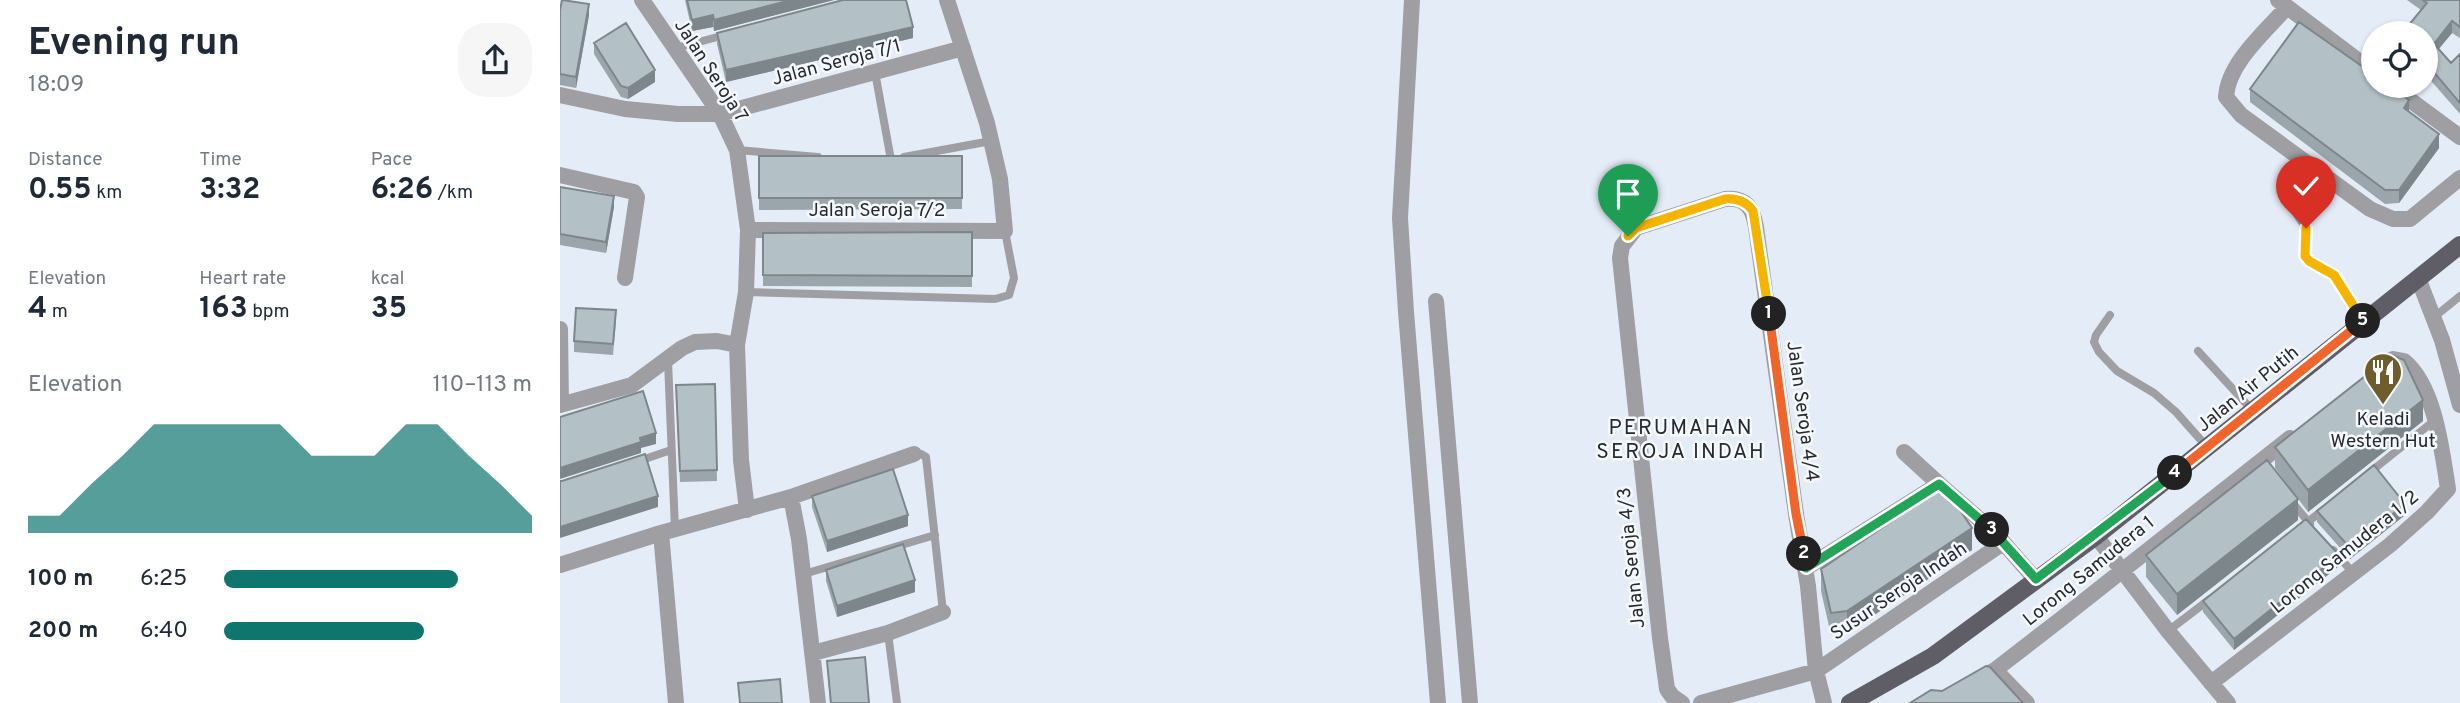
<!DOCTYPE html>
<meta charset="utf-8">
<style>
body{margin:0;font-family:Overpass,sans-serif;background:#f6f6f7;color:#1f2937;height:100vh;display:flex;flex-direction:column;font-size:26px;white-space:nowrap}
*{box-sizing:border-box;margin:0}
p{font-size:23px;color:#747a83}
.icon{flex:none;width:38px;height:38px;fill:none;stroke:currentColor;stroke-width:2;stroke-linecap:round;stroke-linejoin:round}
.map{position:relative;flex:1;overflow:hidden}
.panel{display:flex;flex-direction:column;background:#fff;width:560px}
.panel>*{flex:none}
.controls{position:absolute;left:1801px;top:21px;display:grid;gap:14px}
.controls a{display:grid;place-items:center;width:77px;height:77px;border-radius:50%;background:#fff;box-shadow:0 2px 5px #0004;font-size:35px}
.pin{position:absolute;display:grid;place-items:center;width:60px;height:60px;color:#fff;margin:-72px -30px;border-radius:50% 50% 50% 0;rotate:-45deg;box-shadow:0 0 7px #0007}
.pin .icon{rotate:45deg}
.km{position:absolute;width:35px;height:35px;margin:-18px;border-radius:50%;background:#222;color:#fff;font-size:19px;line-height:35px;text-align:center}
.round{display:grid;place-items:center;flex:none;width:74px;height:74px;border-radius:28px;background:#f6f6f7}
.headline{display:flex;align-items:center;justify-content:space-between;height:119px;padding:0 28px}
h1{font-size:38px;font-weight:700;line-height:52px}
.metrics{display:grid;grid-template-columns:repeat(3,1fr);gap:10px;height:119px;padding:7px 28px}
.metrics div{display:grid;align-content:center}
.metrics b{font-size:30px;font-weight:700}
.metrics small{font-size:19px;font-weight:400}
.metrics p{font-size:19px}
.chart{height:196px;padding:14px 28px}
.chart p{display:flex;justify-content:space-between}
.chart svg{width:100%;height:126px;margin-top:7px;fill:#0f766e;opacity:.7}
ul{padding:0 28px;list-style:none;font-size:23px}
li{display:grid;grid-template-columns:112px 84px 1fr;align-items:center;height:52px}
li i{height:18px;border-radius:9px;background:#0f766e}
main{display:flex;flex:1;min-height:0}
.map>svg:first-child{display:block}
</style>
<main>
<section class="panel">
<div class="headline"><div><h1>Evening run</h1><p>18:09</p></div><a class="round"><svg class="icon" aria-label="share" viewBox="0 0 24 24"><path d="M12 15V3M7 8l5-5 5 5M5 13v7h14v-7"/></svg></a></div>
<div class="metrics">
<div><p>Distance</p><b>0.55<small> km</small></b></div>
<div><p>Time</p><b>3:32</b></div>
<div><p>Pace</p><b>6:26<small> /km</small></b></div>
</div>
<div class="metrics">
<div><p>Elevation</p><b>4<small> m</small></b></div>
<div><p>Heart rate</p><b>163<small> bpm</small></b></div>
<div><p>kcal</p><b>35</b></div>
</div>
<div class="chart"><p><span>Elevation</span>110–113 m</p>
<svg viewBox="0 0 160 44" preserveAspectRatio="none"><path d="M0 44V38L10 38L20 27L30 17L40 6L50 6L60 6L70 6L80 6L90 17L100 17L110 17L120 6L130 6L140 17L150 27L160 38V44z"/></svg>
</div>
<ul>
<li><b>100 m</b>6:25<i style="width:76%"></i></li>
<li><b>200 m</b>6:40<i style="width:65%"></i></li>
</ul>
</section>
<div class="map">
<svg width="1900" height="703" viewBox="0 0 1900 703">
<rect width="100%" height="100%" fill="#e4ecf8"/>
<g fill="none" stroke-linecap="round" stroke-linejoin="round">
<path stroke="#9e9ea3" stroke-width="8" d="M116,48L165,35
M315,72L331,160
M177,150L258,157
M344,157L431,141
M1730,204L1746,228L1745,256L1749,261L1774,275L1804,321
M186,292L435,299L449,295L454,278L445,231
M1550,315L1536,335L1534,342L1539,352L1557,371L1594,393L1616,412L1647,447
M1873,318L1900,296
M1638,351L1693,411
M108,361L115,529
M354,454H361L366,457L383,612
M76,462L111,450
M1809,473L1875,420
M1732,502L1750,524
M1740,528L1763,510
M1773,550L1794,574
M244,574L375,535
M1608,631L1650,599
M328,633L337,703"/>
<path stroke="#9e9ea3" stroke-width="16" d="M82,0L160,114L177,150L188,230L186,292L177,345L181,460L187,510
M852,0L840,218L846,312L878,703
M1718,0L1813,72
M1727,7C1705,32 1668,63 1666,97L1681,115L1810,209L1833,219H1850L1900,178
M1831,86L1900,137
M0,95L65,109L118,114H160L403,48
M0,175L74,192L77,197L65,278
M188,230L445,231L440,179L427,123L387,0
M1858,278L1882,340L1900,405
M876,301L910,703
M0,329L1,405
M0,405L72,385L122,348L135,342L157,341L177,345
M1344,452L1379,484
M231,497L239,539L258,703
M101,533L116,703
M1536,536L1608,631L1668,703
M0,565L101,533L231,497L354,454
M1246,568L1379,484L1435,533L1476,580
M253,653L328,633L383,612
M1435,670L1467,703
M1416,681L1435,670L1501,619L1730,438
M1651,683L1830,545L1867,512L1888,489C1882,451 1875,386 1844,361L1833,359L1824,363
M1122,703L1112,696L1107,689L1100,638L1060,258L1062,246L1076,228L1165,199C1186,197 1193,208 1196,227L1236,514L1248,586L1256,671L1264,703
M1141,703L1256,671L1443,543"/>
<path stroke="#5f5e67" stroke-width="18" d="M1290,703L1373,656L1536,536L1900,245"/>
</g>
<path fill="#9aa6ab" d="M125,0H274L154,31L153,27L132,31Z
M1847,0H1900V38L1892,33L1878,49L1891,63L1900,54V114L1866,75V33H1848V26L1861,10Z
M0,10L29,15L16,88L0,85Z
M157,33L353,38L166,82L157,44Z
M34,43L95,82L68,99L61,97L34,54Z
M1690,89L1849,112L1879,148L1839,203L1825,204L1690,102Z
M199,156H402V209L199,210Z
M0,187L54,207L46,253L0,245Z
M412,232V287L203,286V233Z
M56,321L53,355L14,352V341Z
M155,384L157,481L120,482L116,396Z
M1863,421L1748,512L1715,468V447Z
M252,496L348,526L267,552L252,507Z
M1757,511L1845,515L1790,559L1757,522Z
M1738,520L1617,615L1586,577V555Z
M1412,550L1287,633L1271,635L1261,591V569Z
M1779,566L1674,650L1643,612V601Z
M266,570L355,592L277,617L266,581Z
M267,661L309,703H270Z"/>
<path fill="#7d878b" d="M231,0H274L154,31V20Z
M29,4V15L16,88V77Z
M153,15V27L132,31V20Z
M1892,21V33L1874,55V44Z
M353,27V38L166,82V70Z
M95,70V82L68,99V88Z
M1849,100V113L1844,108Z
M1879,134V148L1839,203V190Z
M54,196V207L46,253V242Z
M1863,400V421L1748,512V490Z
M96,433V444L81,448V453L0,479V468Z
M98,496V507L0,538V527Z
M1738,499V520L1617,615V594Z
M1845,504V515L1790,559V548Z
M348,515V526L267,552V541Z
M1412,528V550L1287,633V611Z
M1779,555V566L1674,650V639Z
M355,580V592L277,617V606Z"/>
<path fill="#b3c1c7" stroke="#7d878b" stroke-width="2" d="M2,0L29,4L16,77L0,74V10Z
M127,0H231L154,20L153,15L132,20Z
M283,0H346L353,27L166,70L157,33Z
M1863,0H1900V27L1892,21L1874,44L1891,63L1900,54V103L1866,63V33H1853L1854,32L1848,26L1867,3Z
M1739,22L1813,74V86H1829L1849,100L1844,108L1879,134L1839,190H1825L1690,89Z
M66,23L95,70L68,88L61,86L34,43Z
M199,156H402V198H199Z
M0,187L54,196L46,242L0,234Z
M412,232V276L203,275V233Z
M16,308L56,310L53,344L14,341Z
M1832,355L1844,360L1863,400L1748,490L1715,447Z
M155,384L157,470L120,471L116,385Z
M83,391L96,433L80,438L81,442L0,468V417Z
M85,454L98,496L0,527V481H2Z
M1707,460L1738,499L1617,594L1586,555Z
M1814,465L1845,504L1790,548L1757,511Z
M333,469L348,515L267,541L252,496Z
M1384,486L1412,528L1287,611L1271,613L1261,569Z
M1746,519L1779,555L1674,639L1643,601Z
M343,544L355,580L277,606L266,570Z
M305,657L309,703H271L267,661Z
M1426,666L1430,667L1463,703H1350L1371,690L1382,691Z
M220,679L222,703H180L178,683Z"/>
<g fill="none" stroke-linecap="round" stroke-linejoin="round">
<defs>
<path id="split-1" d="M1068,236L1076,228L1165,199C1177,198 1186,201 1193,211L1209,314"/>
<path id="split-2" d="M1209,314L1236,514L1244,554"/>
<path id="split-3" d="M1244,554L1246,568L1379,484L1432,530"/>
<path id="split-4" d="M1432,530L1476,579L1615,473"/>
<path id="split-5" d="M1615,473L1803,321"/>
<path id="split-6" d="M1746,228L1745,256L1749,261L1774,275L1803,321"/>
</defs>
<use href="#split-1" stroke="#fff" stroke-width="14"/>
<use href="#split-2" stroke="#fff" stroke-width="14"/>
<use href="#split-3" stroke="#fff" stroke-width="14"/>
<use href="#split-4" stroke="#fff" stroke-width="14"/>
<use href="#split-5" stroke="#fff" stroke-width="14"/>
<use href="#split-6" stroke="#fff" stroke-width="14"/>
<use href="#split-1" stroke="#f5b400" stroke-width="9"/>
<use href="#split-2" stroke="#f0652b" stroke-width="9"/>
<use href="#split-3" stroke="#22a559" stroke-width="9"/>
<use href="#split-4" stroke="#22a559" stroke-width="9"/>
<use href="#split-5" stroke="#f0652b" stroke-width="9"/>
<use href="#split-6" stroke="#f5b400" stroke-width="9"/>
</g>
<defs>
<symbol id="restaurant-pin" viewBox="-11 -11 22 30"><path d="M0 17L-7.5 6A9.5 9.5 0 1 1 7.5 6Z" fill="#6f5d2b" stroke="#f6f9fe"/><path d="M-5-6h1v4h1v-4h1v4h1v-4h1v5L-1.5 .5V6h-2V.5L-5-1ZM5-6V6H3V1.5H1.5Q1.5-4 5-6Z" fill="#fff"/></symbol>
</defs>
<g fill-rule="evenodd">
<use href="#restaurant-pin" x="1801" y="350" width="44" height="60"/>
</g>
<g text-anchor="middle" stroke-width="5" stroke-linejoin="round" paint-order="stroke">
<g font-size="19" fill="#272a2e" stroke="#f6f9fe">
<text transform="translate(276 61) rotate(-15)" y="7">Jalan Seroja 7/1</text>
<text transform="translate(152 70) rotate(57)" y="7">Jalan Seroja 7</text>
<text x="317" y="216">Jalan Seroja 7/2</text>
<text transform="translate(1687 388) rotate(-39)" y="7">Jalan Air Putih</text>
<text transform="translate(1244 411) rotate(82)" y="7">Jalan Seroja 4/4</text>
<text transform="translate(1784 551) rotate(-39)" y="7">Lorong Samudera 1/2</text>
<text transform="translate(1070 558) rotate(-96)" y="7">Jalan Seroja 4/3</text>
<text transform="translate(1528 570) rotate(-39)" y="7">Lorong Samudera 1</text>
<text transform="translate(1338 590) rotate(-34)" y="7">Susur Seroja Indah</text>
</g>
<g font-size="19" fill="#272a2e" stroke="#f6f9fe">
<text x="1823" y="425">Keladi<tspan x="1823" dy="22">Western Hut</tspan></text>
</g>
<g font-size="21" letter-spacing="2" fill="#272a2e" stroke="#f6f9fe">
<text x="1121" y="434">PERUMAHAN<tspan x="1121" dy="24">SEROJA INDAH</tspan></text>
</g>
</g>
</svg>
<div class="controls">
<a><svg class="icon" aria-label="locate" viewBox="0 0 24 24"><circle cx="12" cy="12" r="6"/><path d="M12 2v4M12 18v4M2 12h4M18 12h4"/></svg></a>
</div>
<div class="pin" style="left:1068px;top:236px;background:#1e9e55"><svg class="icon" aria-label="arrive" viewBox="0 0 24 24"><path d="M6 21V4h12l-3 4 3 4H6"/></svg></div>
<div class="pin" style="left:1746px;top:228px;background:#d93025"><svg class="icon" aria-label="check" viewBox="0 0 24 24"><path d="M5 12l5 5 9-10"/></svg></div>
<b class="km" style="left:1209px;top:314px">1</b>
<b class="km" style="left:1244px;top:554px">2</b>
<b class="km" style="left:1432px;top:530px">3</b>
<b class="km" style="left:1615px;top:473px">4</b>
<b class="km" style="left:1803px;top:321px">5</b>
</div>
</main>
